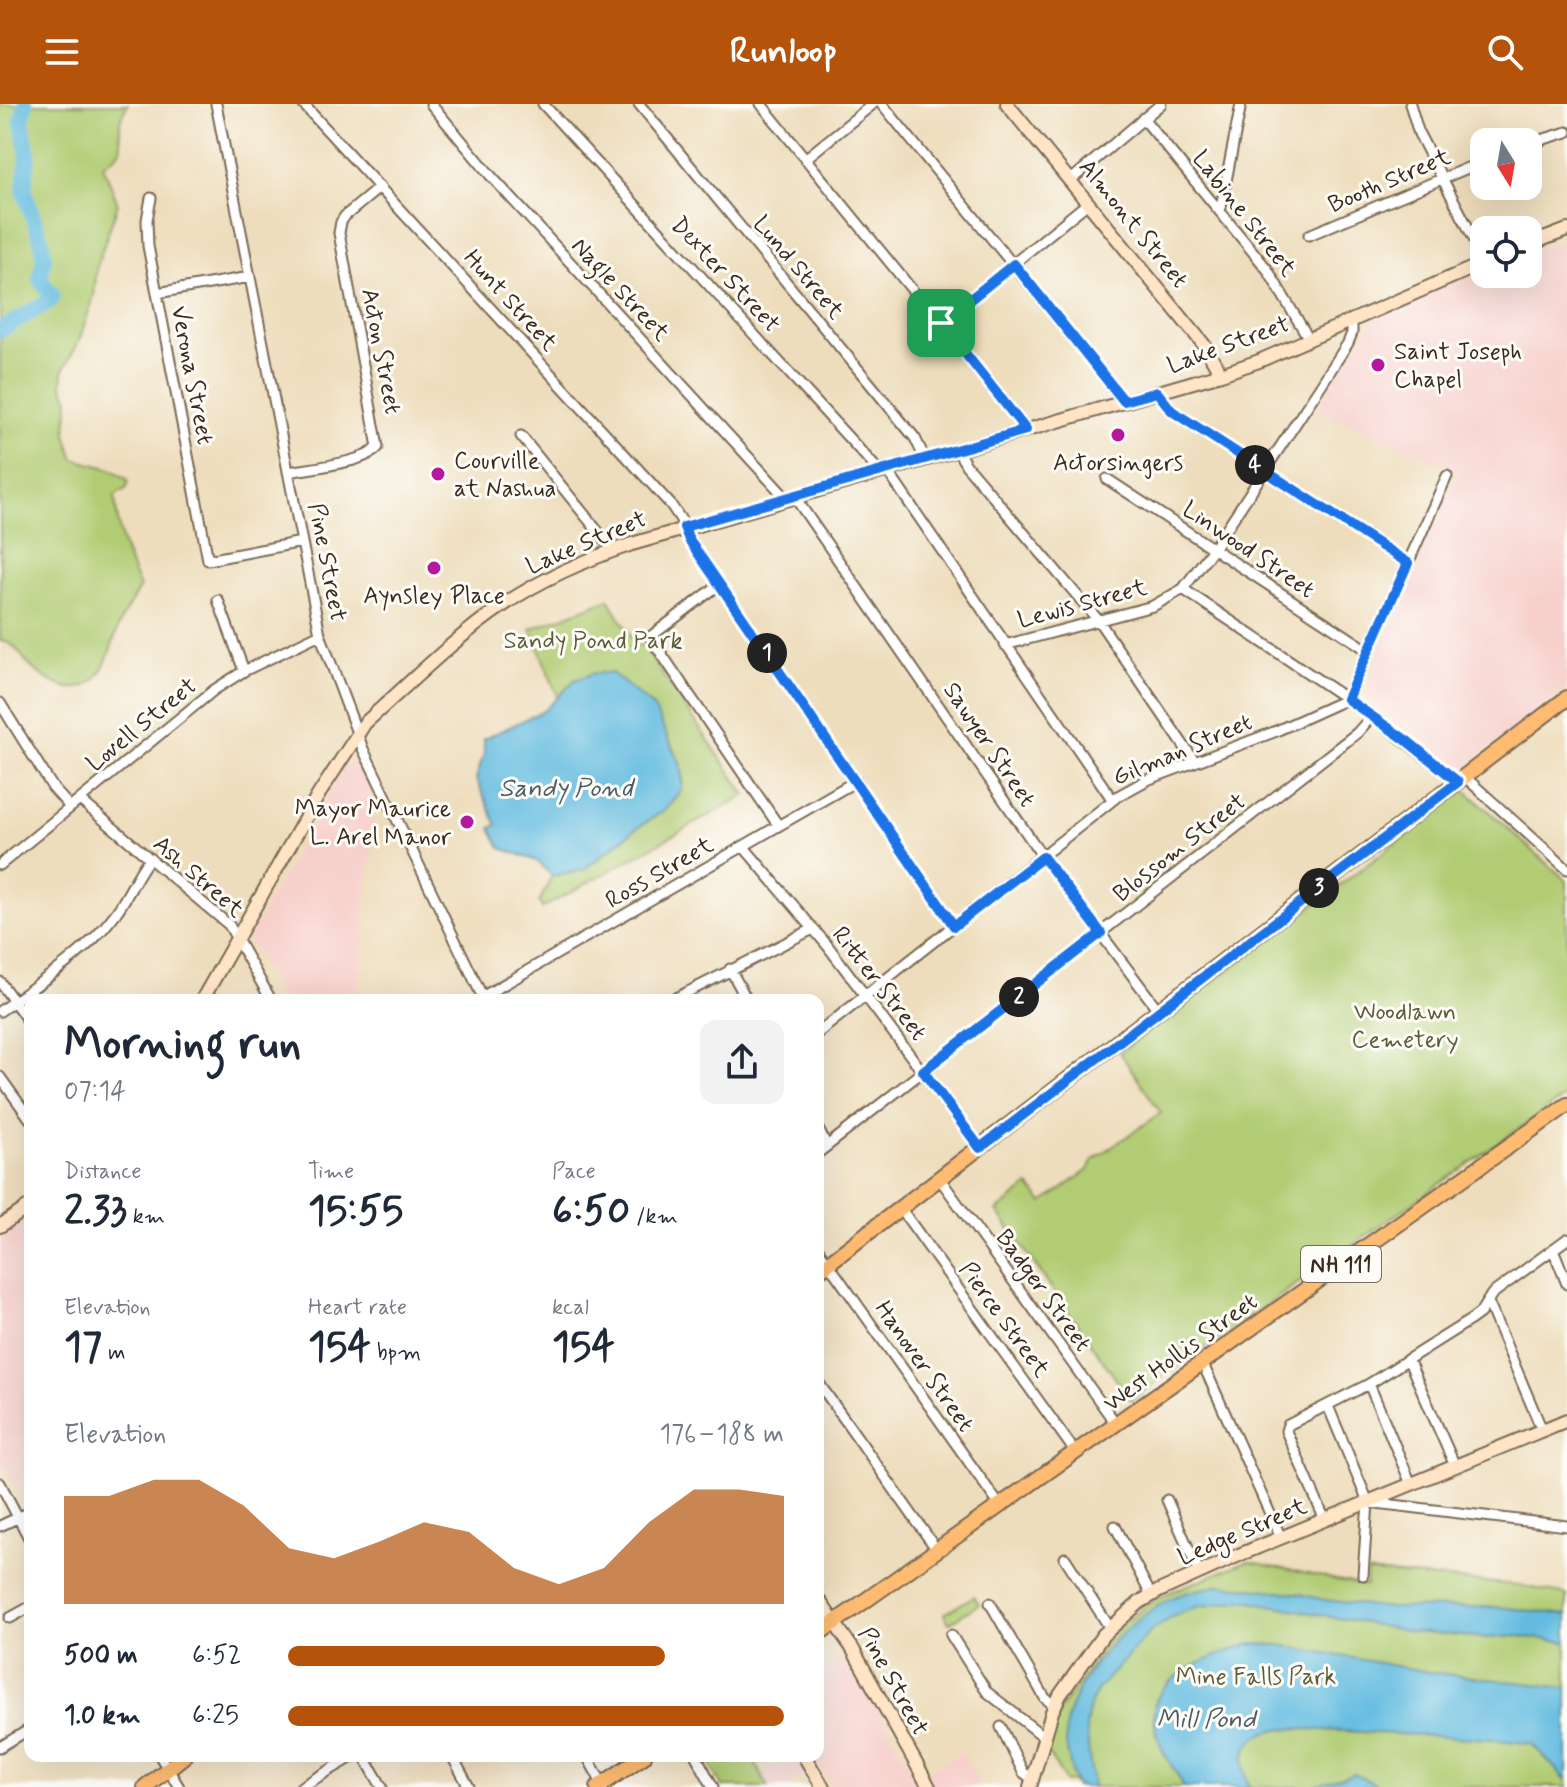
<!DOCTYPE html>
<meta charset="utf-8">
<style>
body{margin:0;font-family:Mynerve,sans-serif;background:#f2f2f3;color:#1f2937;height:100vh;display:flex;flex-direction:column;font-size:30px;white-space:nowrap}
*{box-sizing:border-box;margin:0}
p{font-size:26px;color:#747a83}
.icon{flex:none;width:44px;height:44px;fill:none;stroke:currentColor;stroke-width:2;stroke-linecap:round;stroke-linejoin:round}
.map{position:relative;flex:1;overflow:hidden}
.panel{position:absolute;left:24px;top:890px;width:800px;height:768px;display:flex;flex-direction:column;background:#fff;border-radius:16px;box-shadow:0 8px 32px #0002}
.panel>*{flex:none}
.needle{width:52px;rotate:169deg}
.tools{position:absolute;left:1470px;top:24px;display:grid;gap:16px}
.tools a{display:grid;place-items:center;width:72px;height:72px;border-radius:16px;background:#fff;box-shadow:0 8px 32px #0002;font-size:40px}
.pin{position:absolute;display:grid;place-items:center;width:68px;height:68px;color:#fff;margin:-34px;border-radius:16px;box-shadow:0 4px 12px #0006}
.km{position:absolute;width:40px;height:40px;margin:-20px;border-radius:50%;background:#222;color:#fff;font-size:22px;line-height:40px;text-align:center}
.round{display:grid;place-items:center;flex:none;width:84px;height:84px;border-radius:16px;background:#f2f2f3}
.overview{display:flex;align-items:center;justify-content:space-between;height:136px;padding:0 40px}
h1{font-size:44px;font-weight:700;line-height:60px}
.figures{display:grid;grid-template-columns:repeat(3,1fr);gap:12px;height:136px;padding:8px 40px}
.figures div{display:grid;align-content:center}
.figures b{font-size:40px;font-weight:700}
.figures small{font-size:22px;font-weight:400}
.figures p{font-size:22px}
.chart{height:224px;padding:16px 40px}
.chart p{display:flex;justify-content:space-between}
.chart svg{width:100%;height:144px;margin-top:8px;fill:#b45309;opacity:.7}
ul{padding:0 40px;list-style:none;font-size:26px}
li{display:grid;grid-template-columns:128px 96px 1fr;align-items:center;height:60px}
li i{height:20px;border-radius:10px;background:#b45309}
header{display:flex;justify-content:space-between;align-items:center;height:104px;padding:0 40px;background:#b45309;color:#fff;font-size:36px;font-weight:700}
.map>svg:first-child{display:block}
</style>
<header><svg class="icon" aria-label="menu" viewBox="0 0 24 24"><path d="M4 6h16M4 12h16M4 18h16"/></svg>Runloop<svg class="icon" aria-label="search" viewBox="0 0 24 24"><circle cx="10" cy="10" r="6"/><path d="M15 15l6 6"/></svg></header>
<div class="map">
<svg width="1567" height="1683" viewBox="0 0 1567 1683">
<rect width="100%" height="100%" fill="#fdfcf7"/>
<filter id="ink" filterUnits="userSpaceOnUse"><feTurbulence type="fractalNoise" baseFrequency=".0125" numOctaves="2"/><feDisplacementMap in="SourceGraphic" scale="16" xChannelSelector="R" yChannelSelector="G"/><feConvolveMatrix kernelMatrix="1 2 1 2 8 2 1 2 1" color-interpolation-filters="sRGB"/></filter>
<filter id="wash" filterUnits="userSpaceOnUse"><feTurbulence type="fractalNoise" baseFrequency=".006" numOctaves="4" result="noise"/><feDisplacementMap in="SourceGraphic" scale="32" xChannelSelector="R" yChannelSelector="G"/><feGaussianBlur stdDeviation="1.8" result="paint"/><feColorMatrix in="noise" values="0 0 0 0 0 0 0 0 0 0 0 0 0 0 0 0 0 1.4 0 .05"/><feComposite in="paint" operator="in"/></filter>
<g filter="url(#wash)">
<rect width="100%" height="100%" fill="#eeddbc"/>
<path fill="#f7d0cc" d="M1567,134V582L1457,669L1360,588L1458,368L1315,304L1376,213L1484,167V170H1528V149Z
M353,657L362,662L376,693L357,896H281L248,835L344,663Z
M30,1114V1398L26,1400L0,1354V1135Z
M848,1551L916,1674L962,1648L980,1679L974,1683H832L820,1662L785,1683H768L761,1671L793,1652H818V1569Z"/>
<path fill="#b1cc73" stroke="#767b48" stroke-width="2" d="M0,0H128C125,5 121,12 120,18C118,44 130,43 103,61L118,100L97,161L94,192L79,237L63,266L62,281L69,295L66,330L74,355L111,365L128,376L127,384L115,392C118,430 124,449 140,483C134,494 126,505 121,516C109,542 106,587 70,584C57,583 42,572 32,564C21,554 17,538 0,537Z
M609,495L635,539L643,542L746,691L542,804L539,798L552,772C587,770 604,750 630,729C647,716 672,707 681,686C695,653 634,590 612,569L575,576L558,593L531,525Z
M1465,686L1567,777V991L1131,1296L997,1107L1029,1082L1043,1099L1088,1066L1093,1056L1161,1009L1120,949Z
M1247,1457L1366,1482L1367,1468L1518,1481L1567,1491V1683H1077L1071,1677L1066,1678L1047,1648L1057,1610L1101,1546L1125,1518L1158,1493Z
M974,1492L979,1500L949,1519L944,1510Z
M706,1652H751L768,1683H723Z"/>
<path fill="#62bbe0" stroke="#4e727f" stroke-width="2" d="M594,569H612L654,604L682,664V685L665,706L634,726L583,766L552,772L537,757L501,744L491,724L497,721L476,675L484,649V635L545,606L575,576Z
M1221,1481L1297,1489L1325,1496L1391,1504L1499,1503L1567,1511V1538L1518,1532L1488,1534L1411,1528L1244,1496L1196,1503L1169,1514L1148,1530L1098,1585L1089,1603L1086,1624L1093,1683H1076C1071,1663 1062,1637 1067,1616C1079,1569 1121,1524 1162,1499C1180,1488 1201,1485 1221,1481Z
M1249,1540L1281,1541L1429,1568L1567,1584V1677L1532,1640L1491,1635L1287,1624C1249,1627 1235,1648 1250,1683H1184C1177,1669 1166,1655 1160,1640C1156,1629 1151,1608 1156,1597C1169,1566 1220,1550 1249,1540Z
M1354,1670L1381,1683H1315V1682Z"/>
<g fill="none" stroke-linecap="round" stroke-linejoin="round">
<path stroke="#62bbe0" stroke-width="16" d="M0,226L51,196L52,191L40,175L44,154L42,139L24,86L28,51L22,18L25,0"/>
</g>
</g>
<g filter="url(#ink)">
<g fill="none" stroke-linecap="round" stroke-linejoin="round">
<defs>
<path id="street" d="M216,0L320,530L363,645L484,896
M303,0L671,401L681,416L689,436L954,822
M431,0L491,72L786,394
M543,0L879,367
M639,0L915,334L925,355
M761,0L1026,326
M882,0L1124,297
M1410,0L1419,30L1484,154
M1143,14L1267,165L1309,235
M1528,40L1567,28
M805,55L873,0
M1071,76L1161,0
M151,94L147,116L148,142L208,456L302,438
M1220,108L1241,0
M1309,131L1484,57
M157,189L250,173
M941,219L1089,98
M1157,288L1172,307L1408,459
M521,332L613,446
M957,346L966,361L1098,516L1195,658
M886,365L1112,695
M288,368C310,364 366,359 378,343L339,129L341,118L345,112L380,83
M1107,375L1369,547
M794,392L1043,753L1159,907
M720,480L650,533L778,721
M1183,485L1372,612L1458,678
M218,496L244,567
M1005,541L1153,502L1183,485L1213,445L1321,281L1348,239L1352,229V217
M0,599L53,684L70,703
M1465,673L1567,765
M80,696L229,821L271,896
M743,742L827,841L980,1044
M0,761L214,586L244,567L320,530
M730,865L747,896
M0,878L30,920
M482,893L856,677
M672,896L813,825
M0,907C39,879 83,852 112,814C127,796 135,773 149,755
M818,929L1118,692L1147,676L1274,628L1347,595L1447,372
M0,973L30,1015
M818,1025L827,1042
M818,1049L1357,629L1372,612
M940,1075L1116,1320
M901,1105L1076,1349
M818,1145L1000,1402
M1553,1145L1567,1180
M1488,1198L1542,1326
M1408,1255L1455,1362
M1202,1258L1281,1434
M818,1278L937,1446
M1369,1280L1411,1380
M1328,1302L1368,1398L1363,1471
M0,1379L30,1436
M1167,1396L1199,1468
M1368,1398L1567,1422
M1325,1416L1286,1327L1288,1321L1369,1280L1472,1215L1480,1209L1492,1190L1567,1135
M0,1422L30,1408
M1115,1422L1151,1491
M1065,1454L1110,1524
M990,1499L1045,1594L1055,1602
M10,1514L30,1503
M951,1531L987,1588L1044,1633
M1001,1623L1023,1668L1032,1675
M0,1643L30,1625
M160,1652L179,1683
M364,1652L382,1683
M452,1652L469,1683
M587,1652L604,1683
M696,1652L713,1683
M301,1683L354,1652"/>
<path id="secondary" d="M1007,0L1205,242L1221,270
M1528,141L1567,126
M202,896L319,690L365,619C410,579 454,534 505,500C543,474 588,455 632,440L1221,270L1259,257L1484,159
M0,1122L30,1102
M818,1495L852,1544L929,1683
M804,1652L823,1683
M1030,1683L1052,1608L1060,1591L1103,1531L1140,1498L1159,1487L1239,1451L1567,1316"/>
<path id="primary" d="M818,1167L1567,594
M818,1530L1567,1001
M145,1683L184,1652
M598,1683L644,1652"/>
</defs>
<use href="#street" stroke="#7a6955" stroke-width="13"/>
<use href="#secondary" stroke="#7a6955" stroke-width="16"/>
<use href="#primary" stroke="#7a6955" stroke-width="18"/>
<use href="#street" stroke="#fff" stroke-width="9"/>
<use href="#secondary" stroke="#ffe4c6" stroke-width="12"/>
<use href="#primary" stroke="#febb71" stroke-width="14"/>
</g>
</g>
<g fill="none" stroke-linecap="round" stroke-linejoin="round" filter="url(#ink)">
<defs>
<path id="route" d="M1014,160L1124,297L1157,288L1172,307L1408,459L1347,595L1406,636L1458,678L980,1044L923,967L1101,829L1043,753L954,822L689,436L684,423L1026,326L941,219Z"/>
</defs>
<use href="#route" stroke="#fff" stroke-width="16"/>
<use href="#route" stroke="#1a73e8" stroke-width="10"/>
</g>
<g fill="#b5179e" stroke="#fdfcf7" stroke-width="3">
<circle cx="1378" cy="261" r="8"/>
<circle cx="1118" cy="331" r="8"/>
<circle cx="438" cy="370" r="8"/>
<circle cx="434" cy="464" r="8"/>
<circle cx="467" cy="718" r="8"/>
</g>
<g text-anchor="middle" stroke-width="6" stroke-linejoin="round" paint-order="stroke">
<rect fill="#fdfcf7" stroke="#75695f" stroke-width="2" x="1301" y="1142" width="80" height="36" rx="6"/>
<g font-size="22" font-weight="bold" fill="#3b2a1e">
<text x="1341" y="1168">NH 111</text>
</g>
<g font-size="24" fill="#3b2a1e" stroke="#fdfcf7">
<text transform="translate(1389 76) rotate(-23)" y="8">Booth Street</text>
<text transform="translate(1245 109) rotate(52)" y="8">Labine Street</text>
<text transform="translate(1134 119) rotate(51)" y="8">Almont Street</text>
<text transform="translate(799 163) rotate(50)" y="8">Lund Street</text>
<text transform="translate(726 170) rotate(47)" y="8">Dexter Street</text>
<text transform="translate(621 185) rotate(47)" y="8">Nagle Street</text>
<text transform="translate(511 196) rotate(48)" y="8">Hunt Street</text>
<text transform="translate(1228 240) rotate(-20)" y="8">Lake Street</text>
<text transform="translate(382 247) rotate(79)" y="8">Acton Street</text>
<text transform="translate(193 271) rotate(79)" y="8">Verona Street</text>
<text transform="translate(586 438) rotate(-23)" y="8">Lake Street</text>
<text transform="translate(1249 445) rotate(34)" y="8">Linwood Street</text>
<text transform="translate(328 458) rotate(79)" y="8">Pine Street</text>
<text transform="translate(1082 499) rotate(-15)" y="8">Lewis Street</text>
<text transform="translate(141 620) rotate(-39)" y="8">Lovell Street</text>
<text transform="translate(990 640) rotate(56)" y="8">Sawyer Street</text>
<text transform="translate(1182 645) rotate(-23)" y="8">Gilman Street</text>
<text transform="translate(1179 743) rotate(-38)" y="8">Blossom Street</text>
<text transform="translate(659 768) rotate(-30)" y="8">Ross Street</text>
<text transform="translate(199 772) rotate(41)" y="8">Ash Street</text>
<text transform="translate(880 879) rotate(52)" y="8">Ritter Street</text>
<text transform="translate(1044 1186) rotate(54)" y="8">Badger Street</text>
<text transform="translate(1005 1215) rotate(54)" y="8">Pierce Street</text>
<text transform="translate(1180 1248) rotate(-36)" y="8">West Hollis Street</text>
<text transform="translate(925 1262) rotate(55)" y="8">Hanover Street</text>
<text transform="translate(1242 1427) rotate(-23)" y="8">Ledge Street</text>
<text transform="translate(894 1577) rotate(61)" y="8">Pine Street</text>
</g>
<g font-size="24" fill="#3b2a1e" stroke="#fdfcf7" text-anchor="start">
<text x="1394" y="255">Saint Joseph<tspan x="1394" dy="28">Chapel</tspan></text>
<text x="454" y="364">Courville<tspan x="454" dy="28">at Nashua</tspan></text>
<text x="1118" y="366" text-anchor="middle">Actorsingers</text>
<text x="434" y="499" text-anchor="middle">Aynsley Place</text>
<text x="451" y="712" text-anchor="end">Mayor Maurice<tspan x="451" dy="28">L. Arel Manor</tspan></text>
</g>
<g font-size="24" fill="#5e5b38" stroke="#fdfcf7">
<text x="593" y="544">Sandy Pond Park</text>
<text x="1405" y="915">Woodlawn<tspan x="1405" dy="28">Cemetery</tspan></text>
<text x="1256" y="1580">Mine Falls Park</text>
</g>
<g font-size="26" font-style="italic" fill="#495d62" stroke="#fdfcf7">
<text x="566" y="692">Sandy Pond</text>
<text x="1206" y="1623">Mill Pond</text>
</g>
</g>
</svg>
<div class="tools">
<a><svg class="needle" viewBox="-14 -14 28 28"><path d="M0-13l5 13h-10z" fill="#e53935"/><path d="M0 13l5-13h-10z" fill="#747a83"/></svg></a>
<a><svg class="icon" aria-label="locate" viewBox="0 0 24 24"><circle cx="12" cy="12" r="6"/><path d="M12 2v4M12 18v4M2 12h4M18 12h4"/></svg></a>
</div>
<div class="pin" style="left:941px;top:219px;background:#1e9e55"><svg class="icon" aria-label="arrive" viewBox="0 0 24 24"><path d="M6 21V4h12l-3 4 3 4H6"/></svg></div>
<b class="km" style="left:767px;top:549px">1</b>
<b class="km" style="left:1019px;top:893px">2</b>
<b class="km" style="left:1319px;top:784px">3</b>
<b class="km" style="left:1255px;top:361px">4</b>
<section class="panel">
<div class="overview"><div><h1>Morning run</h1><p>07:14</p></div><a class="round"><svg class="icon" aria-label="share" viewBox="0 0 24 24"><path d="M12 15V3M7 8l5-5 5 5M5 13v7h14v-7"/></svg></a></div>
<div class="figures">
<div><p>Distance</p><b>2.33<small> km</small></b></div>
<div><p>Time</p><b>15:55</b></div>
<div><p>Pace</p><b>6:50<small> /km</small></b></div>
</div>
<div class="figures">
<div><p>Elevation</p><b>17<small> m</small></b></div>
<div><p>Heart rate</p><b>154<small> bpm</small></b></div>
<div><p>kcal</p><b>154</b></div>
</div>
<div class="chart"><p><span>Elevation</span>176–188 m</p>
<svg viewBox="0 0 160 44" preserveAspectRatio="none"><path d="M0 44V11L10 11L20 6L30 6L40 14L50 27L60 30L70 25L80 19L90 22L100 33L110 38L120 33L130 19L140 9L150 9L160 11V44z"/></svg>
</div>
<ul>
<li><b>500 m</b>6:52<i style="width:76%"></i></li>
<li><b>1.0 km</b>6:25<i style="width:100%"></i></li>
</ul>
</section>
</div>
